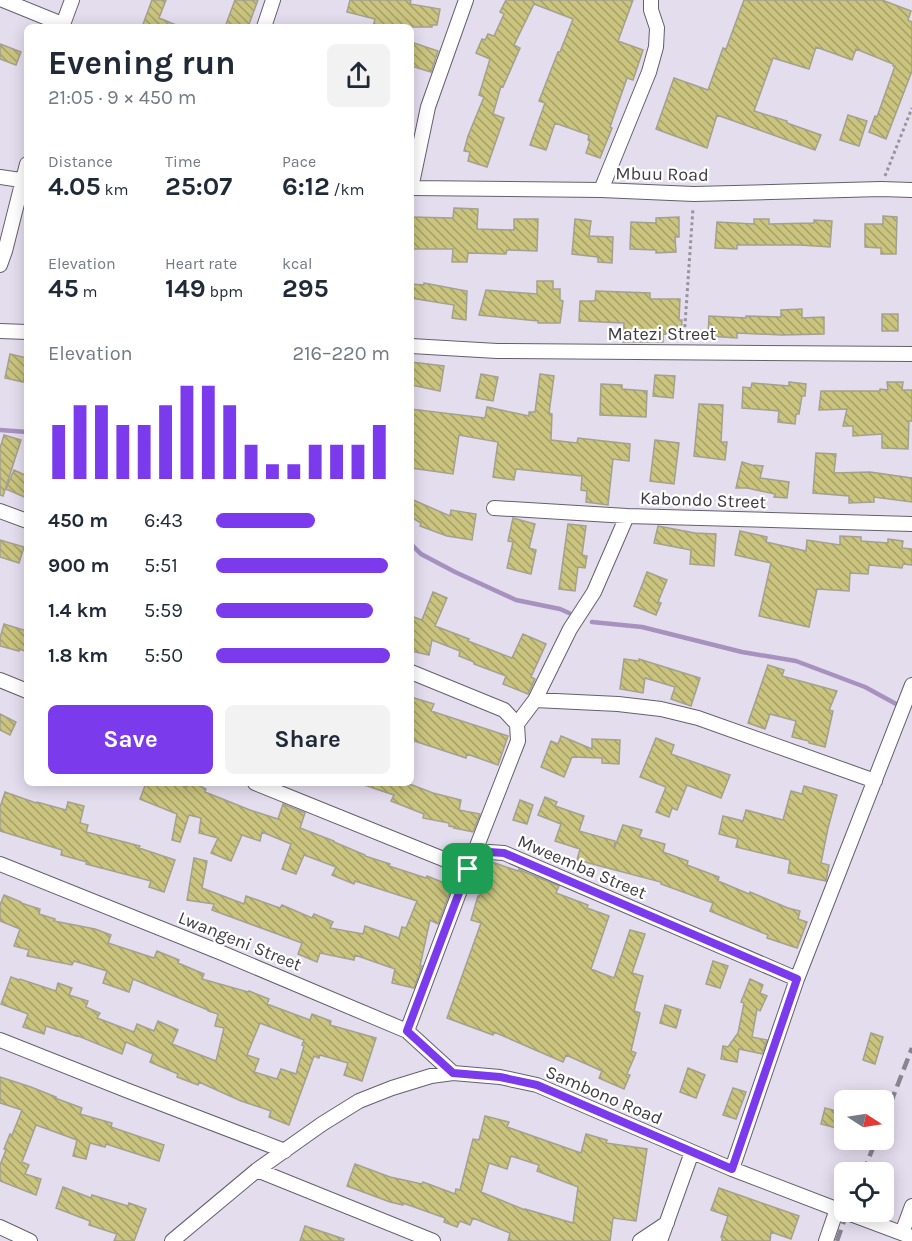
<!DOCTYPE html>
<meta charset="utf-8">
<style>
body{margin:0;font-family:Karla,sans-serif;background:#f2f2f3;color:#1f2937;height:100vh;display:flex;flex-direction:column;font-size:22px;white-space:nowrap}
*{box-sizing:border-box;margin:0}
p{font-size:20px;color:#747a83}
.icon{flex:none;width:33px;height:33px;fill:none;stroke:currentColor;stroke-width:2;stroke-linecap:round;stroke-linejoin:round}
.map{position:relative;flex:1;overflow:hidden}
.drawer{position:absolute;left:24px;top:24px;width:390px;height:762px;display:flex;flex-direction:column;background:#fff;border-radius:9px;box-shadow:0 3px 15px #0003}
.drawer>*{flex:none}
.needle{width:39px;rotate:102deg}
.controls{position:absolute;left:834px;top:1090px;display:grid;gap:12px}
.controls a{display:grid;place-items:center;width:60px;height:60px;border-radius:9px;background:#fff;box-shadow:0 3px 15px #0003;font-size:30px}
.pin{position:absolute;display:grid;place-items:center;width:51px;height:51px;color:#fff;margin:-26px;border-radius:12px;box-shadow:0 3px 9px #0006}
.round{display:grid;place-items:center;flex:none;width:63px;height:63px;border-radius:9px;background:#f2f2f3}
.headline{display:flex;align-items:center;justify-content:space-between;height:102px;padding:0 24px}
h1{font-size:33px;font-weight:700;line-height:45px}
.figures{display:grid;grid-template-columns:repeat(3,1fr);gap:9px;height:102px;padding:6px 24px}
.figures div{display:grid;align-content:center}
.figures b{font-size:26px;font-weight:700}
.figures small{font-size:16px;font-weight:400}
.figures p{font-size:16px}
.chart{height:168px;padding:12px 24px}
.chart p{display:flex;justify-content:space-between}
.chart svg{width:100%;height:108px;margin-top:6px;stroke:#7c3aed;stroke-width:6}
.cta{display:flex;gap:12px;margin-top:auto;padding:12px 24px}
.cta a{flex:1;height:69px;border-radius:9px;background:#7c3aed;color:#fff;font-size:24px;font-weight:700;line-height:69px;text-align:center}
.cta a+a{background:#f2f2f3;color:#1f2937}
ul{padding:0 24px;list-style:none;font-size:20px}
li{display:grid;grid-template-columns:96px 72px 1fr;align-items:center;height:45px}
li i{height:15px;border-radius:8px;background:#7c3aed}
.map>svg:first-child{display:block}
</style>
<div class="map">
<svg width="912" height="1241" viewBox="0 0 912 1241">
<defs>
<pattern id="building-back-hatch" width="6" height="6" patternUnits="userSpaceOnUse" patternTransform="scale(1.5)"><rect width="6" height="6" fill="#cac47e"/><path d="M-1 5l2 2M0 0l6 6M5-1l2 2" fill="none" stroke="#a5a069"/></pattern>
</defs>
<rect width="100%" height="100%" fill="#e4ddee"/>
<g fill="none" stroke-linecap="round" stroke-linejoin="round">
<path stroke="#a691bf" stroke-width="4.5" d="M0,430L27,432
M411,544L421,554L455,572L516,600L560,609L569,613
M592,622L642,627L742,652L796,661L865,687L898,705"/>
</g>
<path fill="url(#building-back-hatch)" stroke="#a2a190" stroke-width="1.5" fill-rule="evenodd" d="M152,0H166L159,18L181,27H142Z
M235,0H258L248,27H225Z
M350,0H411L410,4L440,9L437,25H432V27H373L375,19L347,12Z
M506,0H633L618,41L643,50L633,80L627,78L610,127L612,128L600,158L586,153L590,141L588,140L589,135L555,123L546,150L530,145L545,103L539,101L558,52H560L573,19L534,4L514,45L520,48L503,87L501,86L493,114L504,118L487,167L468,161L470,152L464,151L468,136L484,97L479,95L490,59L476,53L482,39L485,40L488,34L494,36L504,14L500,12Z
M744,0H882L911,11L908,20L912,22V71L886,139L869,132L875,116L877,117L895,66H893V64L856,49L852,60L816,47L809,69L773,58L754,111L787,121V123L821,135L815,150L717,115L707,148L656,129L674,78L708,90L723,48L726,49Z
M411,42L438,51L431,72L411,66Z
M0,44L21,52L16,65L0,59Z
M848,115L867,121L859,146L840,140Z
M454,208L478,209L477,229L514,230V219H538L537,251L507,250L506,254L468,253L467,262H452L453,249H411V217L453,218Z
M883,216L897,217L896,254H881V248L865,247V224H883Z
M679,217V237H675L676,252L656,253V250L630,249L631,222L656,223V218Z
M575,219L591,221L589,236L613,237L612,263L598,262V257L572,254Z
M754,219H769V224L814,223V220L832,221L830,247L800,245H737V249L715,248L717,222L754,224Z
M537,281H553V289H560V300L563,301L560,323H538V321L479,315L486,290L537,294Z
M424,283L467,291L466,320L452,318L454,305L411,298V284L424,285Z
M596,291L650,293V299H680L679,320H682L681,335L663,334V342H623L624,323L579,321L580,301H595Z
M802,309V318L824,317V334L782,335L737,333V338L708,336L709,316L746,318V316L781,317V310Z
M882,314H898V331H882Z
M10,354L27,358V366L23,382L5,378Z
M411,362L444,366L440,391L411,385Z
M481,374L498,377L493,401L476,398Z
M540,374L554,376L549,413L552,414L551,440L577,443L578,438L630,444L629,461L613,459L608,505L586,502L587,491L581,490L582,476L516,469L514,480L493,477L498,442L459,435L453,474L411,468V409L485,418L487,407L529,416V412H535Z
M655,375L675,376L673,398L653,396Z
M789,382L806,384L805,396H802L799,414H796L795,424L778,422L779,411L742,408L743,387L751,388L752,383L789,386Z
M887,382H903L902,390H912V421H909L908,449L882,448V434L853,436V426H843L847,409L819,410L821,391H880V389L888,390Z
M601,384L622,385V389L647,391L646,417L600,415Z
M699,404L723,405L721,442H727L725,460L694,456Z
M4,435L21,440L3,496L0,495V448Z
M655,440L679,443L674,484L650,481Z
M816,453L836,454L834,473L870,472L912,478V502L874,497V502L849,503V496L813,493Z
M742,462L752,465L763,466L760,478L789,482L787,498L774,497L775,494L747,488H736Z
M14,470L27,476V498L6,489Z
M411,499L450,516L451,510L476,514L472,540L447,536L420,526L421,523L411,517Z
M513,518L535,524L529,548L536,550L531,574L507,568L513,542L508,541Z
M568,524L586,526L582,555L587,556L585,568L578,567L575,591L559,589Z
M658,526L695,533L716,534L714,566L690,564L691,550L654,543Z
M740,531L767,537L766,542L806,551L807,540L840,545V536L861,537V541L888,543V539L903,541L902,548L912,549V565L903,564L902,568L869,565L868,574L850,573L849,591L817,589L809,627L759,616L771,563L735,555Z
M0,540L24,547L19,563L0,557Z
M647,572L667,580L658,602L661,603L656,615L634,606Z
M433,592L447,598L435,626L469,639L468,641L512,658L523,634L546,644L531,677L535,679L528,694L503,684L506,676L474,664V662L459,656L460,651L432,640L429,655L411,651V616L422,620Z
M4,624L27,631V652L20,649L19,651L0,646V638Z
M624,659L639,661V659L700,678L691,706L671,699L675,687L645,678L643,693L620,689Z
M768,665L784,670L782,676L837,691L829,710L833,711L825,747L809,743V741L792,737L796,721L770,714L765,729L748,723Z
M411,697L434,704L431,711L508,736L498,765L467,754L466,758L411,740Z
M0,714L16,722L10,735L0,730Z
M561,736L592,749V739L620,740L619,764L602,763V758L572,757L564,777L541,767L551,741L558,744Z
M656,738L674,745L671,754L730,775L721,798L687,785L677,810L672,808L669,817L656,812L666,787L640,777Z
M146,783H176L187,787L189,783H194L206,789L205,792L250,810L278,819L283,804L305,813L300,828L334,841V842L365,855V856L390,864L389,866L426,878L427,876L452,886L438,924L430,920L420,966H422L414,988L392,983L395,969L355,955L354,960L320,953L317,962L298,954L302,943L212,910L214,904L187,900L194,858L207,861L202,888L244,904L246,896L280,908L282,905L312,918L314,914L333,922L330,928L363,934L365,926L399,938L402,927L406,928L417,901L355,881L354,884L332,875L336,867L304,855L296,874L282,869L291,844L262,832L260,841L242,835L231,861L211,853L218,838L199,833L201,818L189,815L180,842L172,840L177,814L140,799Z
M364,783H407L433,793L461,800L459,810L480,814L473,832L454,828L455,827L449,826V823L423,818L424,814L391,801L394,795L364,785Z
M804,786L837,795L828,828L821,863L829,865L826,881L788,873L790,860L736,847L738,839L719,834L723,816L743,821L746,810L783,820L791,791L802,794Z
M5,792L36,803L37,802L66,810L68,802L84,806L80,823L88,825L86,832L140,846L139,848L175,860L164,892L149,887L151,881L86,864L87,862L61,855L62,850L0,831V807Z
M545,797L557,802L555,806L584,816L579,831L615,841L614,849L623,825L642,830L639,837L665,844L663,852L688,861L687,865L719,877L718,881L749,894L750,892L788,908L800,911L798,919L807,922L797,948L767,938L768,935L710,911L713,903L661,884V882L577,860L580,849L555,841L561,824L538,815Z
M520,800L533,805L527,824L513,820Z
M492,862L518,871L519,869L520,870L559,886L556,893L588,905L587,908L609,916L591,969L614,978L630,930L645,934L632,973L643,976L634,1011L640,1013L631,1051L636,1053L627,1074L630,1075L624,1089L599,1078L602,1071L566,1055L563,1062L494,1032L493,1035L447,1018L481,923L471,920L478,896L479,897Z
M4,895L21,902V903L40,909L39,914L55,919L54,921L95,929L111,935L108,943L154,958L157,951L179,960L178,963L204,974L202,979L248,992L249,991L269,999L267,1004L310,1020L312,1014L331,1021L330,1025L376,1038L362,1081L344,1075L348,1063L320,1055L319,1058L314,1056L289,1125L269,1117L271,1111L241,1101L199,1082L198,1085L177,1077L178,1074L150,1062L153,1054L126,1042L122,1054L76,1035V1036L46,1026L44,1034L23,1027L28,1014L1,1004L11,977L19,980L20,979L56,991L58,983L72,988L69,995L88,1001L86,1007L100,1013L97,1018L134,1032L137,1024L154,1031L158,1021L178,1030L172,1044L216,1061L224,1028L215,1026L218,1014L208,1011V1010L133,979L129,992L103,983L107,971L74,961L72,965L27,956L29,950L14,946L20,929L0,921V905ZM260,1023L304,1040L302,1045L304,1046L296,1074L281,1069L277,1079L254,1072L259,1059L247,1055Z
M713,961L728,966L720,988L706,984Z
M750,979L763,985L760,993L767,996L760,1011L757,1009L752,1037L767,1040L762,1054L739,1049L737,1062L721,1059L723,1046L728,1047L738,1033L744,1003L741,1002Z
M665,1005L681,1010L676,1028L660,1023Z
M871,1033L883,1037L875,1064L863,1060Z
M688,1068L705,1075L696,1098L680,1092Z
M0,1077L31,1087L56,1097L55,1098L82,1108L80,1114L112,1123L111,1127L164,1145L159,1161L106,1144L105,1147L90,1143L86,1159L73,1156L77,1140L36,1125L22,1162L29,1165L25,1174L41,1179L36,1195L0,1181V1165L6,1150L4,1149L10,1134L12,1135L22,1110L0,1103Z
M733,1088L746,1092L736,1119L723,1115Z
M825,1108L844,1113V1130L821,1124Z
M485,1116L509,1122L507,1127L581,1153L586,1134L607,1140L606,1143L647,1149L636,1221L613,1218L610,1241H508L510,1233L473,1218L470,1225L460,1221L457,1227L444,1222L445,1218L403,1203V1205L390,1202L347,1186L355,1164L390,1177L422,1184L423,1182L455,1194L456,1189L460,1190L473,1139L479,1140ZM511,1156L539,1165L537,1171L578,1187L573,1223L525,1209V1210L481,1192L489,1163L507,1169Z
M63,1187L91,1198L92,1195L128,1206L129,1203L146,1209L134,1241H114L117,1234L89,1225L90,1221L56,1208Z
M719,1188L799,1216L791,1239L771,1232L770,1241H722V1238L721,1237L728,1216L711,1210Z
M305,1226L344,1239L343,1241H300Z"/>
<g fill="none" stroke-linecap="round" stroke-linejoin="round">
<defs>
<path id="minor" d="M3,0L62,24
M62,27L72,0
M264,27L273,0
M0,177L27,181
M411,188L601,190L694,194L881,189L912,190
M411,188L428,107L466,0
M601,190L649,72L656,47L657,28L651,10V0
M0,265L5,251L27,164
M0,331L27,332
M411,346L497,351L912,354
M494,508L627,516L912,524
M0,511L27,521
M0,680L27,691
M535,700L618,704L661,709L698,718L875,781
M517,724L535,700L570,629L594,592L627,516
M255,783L468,869L489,852L504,853L797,979
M0,864L222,953L407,1031L453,1073
M407,1031L468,869L518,741L517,724L504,710L411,672
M0,1040L126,1090L285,1151
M732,1169L797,979L912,685
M257,1170L433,1241
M845,1212L912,1237
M0,1227L30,1241
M902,1233L912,1206
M172,1241L257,1170L322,1124L359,1101L392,1088L431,1076L453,1073L500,1077L537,1085L732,1169L844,1212
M640,1241L667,1223
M660,1241L692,1152
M826,1241L837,1209"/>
</defs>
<use href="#minor" stroke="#655f6d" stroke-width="16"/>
<path stroke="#9993a0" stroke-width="3" stroke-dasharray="3 3" stroke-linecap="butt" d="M885,176L912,108
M684,339L693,208"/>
<use href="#minor" stroke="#fff" stroke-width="14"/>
<path stroke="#898490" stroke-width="4.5" stroke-dasharray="12 6" stroke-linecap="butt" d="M884,1120L912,1048
M863,1173L876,1140
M837,1241L847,1212"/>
</g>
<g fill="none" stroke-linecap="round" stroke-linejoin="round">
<defs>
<path id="route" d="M489,852L504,853L797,979L732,1169L537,1085L500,1077L453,1073L407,1031L468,869Z"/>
</defs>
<use href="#route" stroke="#fff" stroke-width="12"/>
<use href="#route" stroke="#7c3aed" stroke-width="8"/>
</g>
<g text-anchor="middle" stroke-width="4.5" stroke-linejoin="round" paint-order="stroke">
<g font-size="18" fill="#3e3b42" stroke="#fff">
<text transform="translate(662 174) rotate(1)" y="6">Mbuu Road</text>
<text x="662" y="340">Matezi Street</text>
<text transform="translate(703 500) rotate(2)" y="6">Kabondo Street</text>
<text transform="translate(582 867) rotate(23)" y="6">Mweemba Street</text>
<text transform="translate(240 941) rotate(22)" y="6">Lwangeni Street</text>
<text transform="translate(604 1095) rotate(23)" y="6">Sambono Road</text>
</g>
</g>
</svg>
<div class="controls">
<a><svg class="needle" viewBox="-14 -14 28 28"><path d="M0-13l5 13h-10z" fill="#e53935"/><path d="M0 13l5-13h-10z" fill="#747a83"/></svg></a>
<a><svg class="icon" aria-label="locate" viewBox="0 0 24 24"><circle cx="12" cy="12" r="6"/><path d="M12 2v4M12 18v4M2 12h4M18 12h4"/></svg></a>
</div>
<div class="pin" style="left:468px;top:869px;background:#1e9e55"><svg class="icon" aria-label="arrive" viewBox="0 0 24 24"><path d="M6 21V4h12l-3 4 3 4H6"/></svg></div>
<section class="drawer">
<div class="headline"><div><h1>Evening run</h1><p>21:05 · 9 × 450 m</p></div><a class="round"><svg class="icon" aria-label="share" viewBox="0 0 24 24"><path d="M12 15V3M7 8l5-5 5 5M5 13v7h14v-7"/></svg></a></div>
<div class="figures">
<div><p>Distance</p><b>4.05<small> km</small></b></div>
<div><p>Time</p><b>25:07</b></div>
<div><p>Pace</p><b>6:12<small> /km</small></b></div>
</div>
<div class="figures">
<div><p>Elevation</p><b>45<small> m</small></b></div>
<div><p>Heart rate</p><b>149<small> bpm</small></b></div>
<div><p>kcal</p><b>295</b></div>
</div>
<div class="chart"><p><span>Elevation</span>216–220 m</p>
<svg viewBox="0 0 160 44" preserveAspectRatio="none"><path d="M5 44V22M15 44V14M25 44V14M35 44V22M45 44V22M55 44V14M65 44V6M75 44V6M85 44V14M95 44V30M105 44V38M115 44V38M125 44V30M135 44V30M145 44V30M155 44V22"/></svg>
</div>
<ul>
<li><b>450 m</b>6:43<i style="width:57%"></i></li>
<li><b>900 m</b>5:51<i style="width:99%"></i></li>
<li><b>1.4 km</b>5:59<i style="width:90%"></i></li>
<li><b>1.8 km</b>5:50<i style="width:100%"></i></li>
</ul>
<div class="cta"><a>Save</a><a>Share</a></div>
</section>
</div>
